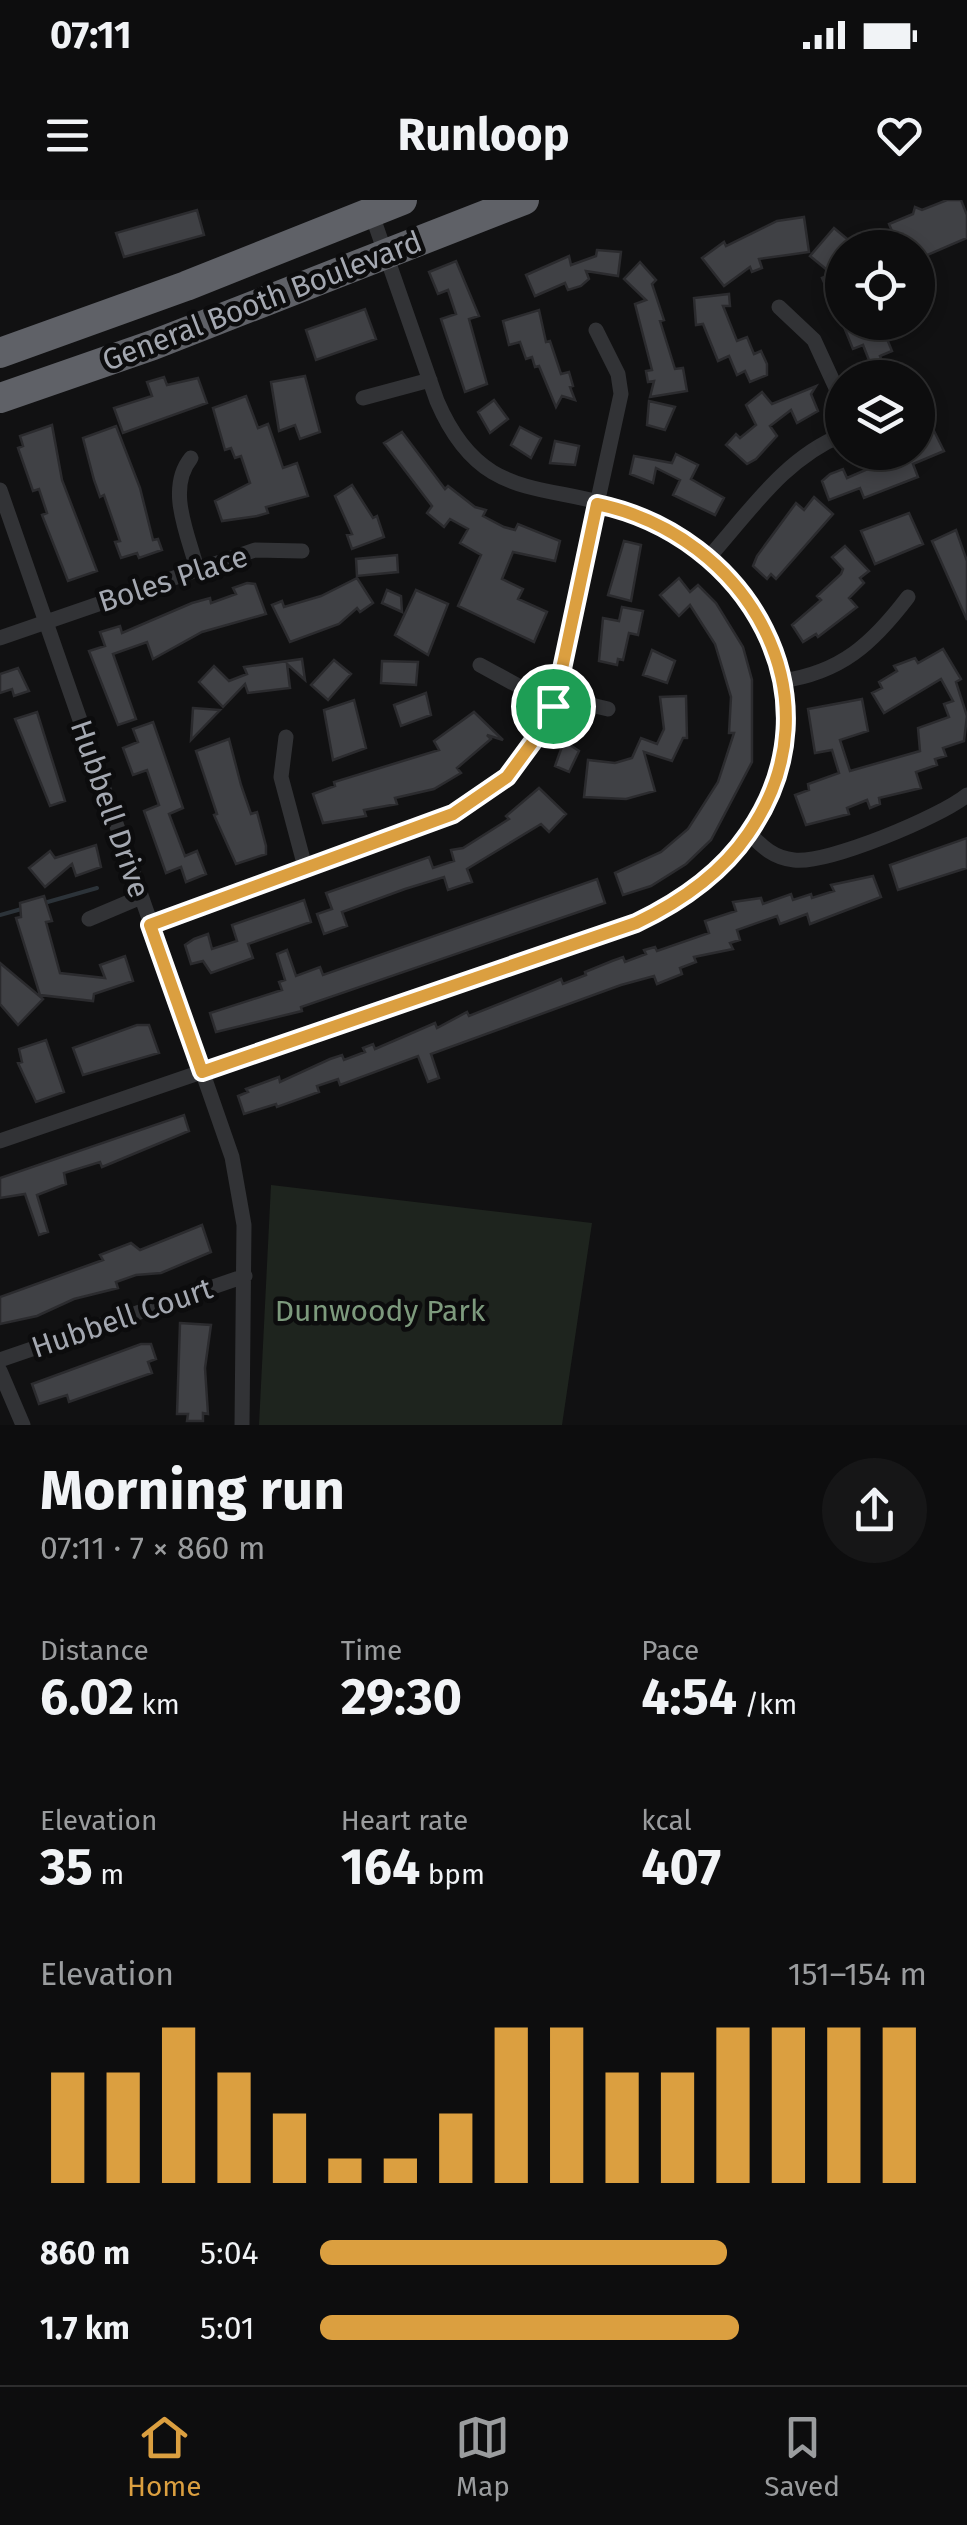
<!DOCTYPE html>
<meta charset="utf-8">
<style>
body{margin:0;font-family:"Fira Sans",sans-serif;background:#161617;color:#f1f3f6;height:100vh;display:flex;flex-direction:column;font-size:38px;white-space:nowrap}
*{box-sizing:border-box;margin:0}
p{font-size:32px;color:#9a9c9e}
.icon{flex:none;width:55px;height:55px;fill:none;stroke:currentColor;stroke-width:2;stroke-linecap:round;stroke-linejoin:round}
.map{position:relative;height:1225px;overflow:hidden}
.panel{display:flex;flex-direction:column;background:#0d0d0e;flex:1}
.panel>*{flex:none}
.tools{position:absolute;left:825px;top:30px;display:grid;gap:20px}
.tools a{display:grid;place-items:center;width:110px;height:110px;border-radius:50%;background:#0d0d0e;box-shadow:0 5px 15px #0003,0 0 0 2px #2d2d2e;font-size:50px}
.pin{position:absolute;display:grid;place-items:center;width:85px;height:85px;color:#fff;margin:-42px;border:5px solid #fff;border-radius:50%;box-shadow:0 2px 10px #0007}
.round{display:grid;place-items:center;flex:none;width:105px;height:105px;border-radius:52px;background:#161617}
.headline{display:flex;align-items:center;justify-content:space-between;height:170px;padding:0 40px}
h1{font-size:55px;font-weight:700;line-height:75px}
.metrics{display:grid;grid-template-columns:repeat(3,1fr);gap:15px;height:170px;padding:10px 40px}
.metrics div{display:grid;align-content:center}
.metrics b{font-size:50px;font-weight:700}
.metrics small{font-size:28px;font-weight:400}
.metrics p{font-size:28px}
.chart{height:280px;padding:20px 40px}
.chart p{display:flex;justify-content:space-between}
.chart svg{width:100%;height:180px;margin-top:10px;stroke:#db9f40;stroke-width:6}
ul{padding:0 40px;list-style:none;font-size:32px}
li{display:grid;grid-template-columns:160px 120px 1fr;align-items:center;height:75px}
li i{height:25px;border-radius:12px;background:#db9f40}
.status{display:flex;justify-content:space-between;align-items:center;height:70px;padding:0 50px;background:#0d0d0e;direction:ltr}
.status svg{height:28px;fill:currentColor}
header{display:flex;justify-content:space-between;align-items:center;height:130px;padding:0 40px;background:#0d0d0e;font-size:45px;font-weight:700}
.tabs{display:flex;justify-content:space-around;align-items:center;height:140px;border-top:2px solid #2d2d2e;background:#0d0d0e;font-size:28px;color:#9a9c9e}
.tabs a{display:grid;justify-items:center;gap:5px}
.tabs .selected{color:#db9f40}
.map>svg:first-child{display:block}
</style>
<div class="status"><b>07:11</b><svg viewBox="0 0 49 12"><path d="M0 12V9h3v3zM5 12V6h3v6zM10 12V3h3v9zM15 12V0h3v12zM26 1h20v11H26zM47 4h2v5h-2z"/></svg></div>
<header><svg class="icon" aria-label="menu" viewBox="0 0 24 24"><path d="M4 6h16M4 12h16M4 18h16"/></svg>Runloop<svg class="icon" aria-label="heart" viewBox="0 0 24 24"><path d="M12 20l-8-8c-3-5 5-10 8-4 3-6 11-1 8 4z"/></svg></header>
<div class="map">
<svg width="967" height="1225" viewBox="0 0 967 1225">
<rect width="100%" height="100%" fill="#111112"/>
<path fill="#1e241e" d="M271,985L592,1023L562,1225H259Z"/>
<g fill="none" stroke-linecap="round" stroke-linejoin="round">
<path stroke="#2c3339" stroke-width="4" d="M44,703L97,688
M0,715L25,708"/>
</g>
<path fill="#404145" stroke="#2b2b2e" stroke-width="2.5" d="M947,0H961L967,15V38L918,59V48H899L889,24L913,14L915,7L922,10Z
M197,10L204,35L124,57L116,33Z
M804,17L809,52L759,59L762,68L752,72L750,67L724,86L702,58L724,42L726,46L777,21Z
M834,28L858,48H842V82L827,89L822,78L832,74L810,56Z
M597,50L621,52L618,76L586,71L589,79L581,86L568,90L565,83L535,96L526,75L569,56L571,65L596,56Z
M456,61L479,116L469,119L487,184L465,192L441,119L456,114L448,90L438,94L429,72Z
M640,62L656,80L652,84L664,120L660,121L675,169L683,168L687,191L650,197L654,181L648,182L646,171L652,170L635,104L646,100L624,79Z
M729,94L730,106H723L737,141L747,137L754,154L761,151L767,164V175L750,182L745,171L737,175L729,156L718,161L703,124L696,125L694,98Z
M365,109L376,139L316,160L306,130Z
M539,110L546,142L550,141L561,174L569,172L573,186L570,187L575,200L562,196L556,207L539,166L535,167L532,157L526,159L520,142L509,145L503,121Z
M842,122H880L892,151L880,156L888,178H876L863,145L853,149Z
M305,176L320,232L300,239L295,225L279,231L271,182Z
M164,177L167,185L198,178L207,203L123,233L114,208L152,196L147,182Z
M816,186L811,194L818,211L797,223L791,210L770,226L777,236L756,259L747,264L726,245L736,234L740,238L756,225L746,205L762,192L772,204Z
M246,196L258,228L268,224L283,268L297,263L308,296L266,307L268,313L257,316L222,321L215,301L250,283L241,256L235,258L231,248L225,250L213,208Z
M494,200L508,219L490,233L478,212Z
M649,201L675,207L665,230L647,225Z
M52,225L62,280L97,371L68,381L42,315L47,313L39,289L33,291L18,248L23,246L20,236Z
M116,226L140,288L153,340L158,339L162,350L139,358L137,353L121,358L115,342L120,341L104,295L100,297L94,280L83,238Z
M520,227L541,238L531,258L511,245Z
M934,231L944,251L913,264L918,277L864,298L860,288L829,300L822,281L830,274L843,269L847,278L879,264L882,270L902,261L898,252H918V241Z
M402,232L445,289L448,286L475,307L486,310L483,316L504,327L515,330L518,324L560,341L555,361L513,352L502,379L523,389L518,399L547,412L534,442L458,406L481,355L460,343L468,329L450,319L444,327L427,313L432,306L384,243Z
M555,241L579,246L575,265L550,263Z
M676,254L698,265L691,279L724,298L715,315L673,295L680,280L656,268L653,283L630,274L634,256L672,263Z
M352,285L373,318L377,316L384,337L352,349L347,335L352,334L335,296Z
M814,297L833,314L776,379L771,374L767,379L753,366L757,356L796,303L804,310Z
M909,313L923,344L875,364L861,331Z
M956,330L967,361V420L932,341Z
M624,341L641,345L631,401L608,395Z
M845,346L869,371L860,378L864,383L849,398L857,407L818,437L816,434L803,442L792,425L821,400L817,396L841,374L843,369L832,357Z
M397,355L398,372L357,376L356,359Z
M357,378L373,403L360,412L357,408L339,424L290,442L272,405L282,401L284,407L321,396Z
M679,378L690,392L698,385L716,403L743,447L752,480V562L711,640L686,664L651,686L623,695L615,673L661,652L688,629L718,582L734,533H729L731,497L715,444L690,405L679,416L660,395Z
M247,383L255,384L266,414L202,432L153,459L147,442L113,454L136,519L118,525L89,451L105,446L100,432L120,426L122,433L192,403L210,398L211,403L236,394L233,388Z
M387,390L401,396L402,412L382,403Z
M416,390L448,404L428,455L395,435Z
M622,407L643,411L638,435L629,433L623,460L618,459L617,465L599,461L603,418L619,421Z
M943,449L961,479L956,482L967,516L964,541L943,548L946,556L935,559L937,565L916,572L921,588L879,598L880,604L870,608L867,600L847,608L849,614L806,625L795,595L809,590L808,584L839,573L832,550L815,553L808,509L862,499L868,531L840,540L850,571L920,551L918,528L949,517L944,504L953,501L941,479L884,513L872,493L882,488L879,482L897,471L894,466L915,458L918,463Z
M652,450L675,461L667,483L643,475Z
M302,459L305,480L287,464L290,488L248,493L245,484L223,507L199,482L214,466L229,481L247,474L244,467Z
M334,460L351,474L328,500L311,485Z
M382,461L418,462L416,485L381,483Z
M18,468L29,491L14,496L12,489L0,493V474Z
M426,493L431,515L401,526L394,505Z
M686,496L687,538H683L672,561L644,552L655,591L626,599L584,597L588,560L615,563L632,558L641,538L657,544L664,529L660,497Z
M354,500L366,548L333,560L324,510Z
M193,508L220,510L191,540Z
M37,512L65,601L50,606L15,519Z
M474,512L503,540L487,535L491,539L457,568L461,573L434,589L395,598L397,604L364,610L366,616L323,623L313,594L335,586L334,582L439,550L434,541Z
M153,522L183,608L169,614L185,656L197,651L206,674L186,682L181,667L166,673L144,611L159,605L147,570L133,575L123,548L138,542L133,529Z
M229,539L241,585L251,614L257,612L266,646V654L236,664L214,615L217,614L196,551Z
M564,541L579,551L569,572L555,566Z
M539,588L566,614L549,632L541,624L467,669L472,682L448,690L444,677L405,689L342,712L347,726L324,734L317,714L332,709L326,693L429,657L433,668L454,661L451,650L463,648L509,619L506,616Z
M967,638V668L898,690L890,665Z
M96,645L101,667L76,676L72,664L45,687L29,668L50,651L55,658Z
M873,676L881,697L810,724L807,714L780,724L777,716L737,730L740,740L730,743L733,749L694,757L696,762L680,768L682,774L657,784L654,776L621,785L431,854L439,878L428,882L418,856L340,885L338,879L317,886L319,892L277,907L276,904L244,914L238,896L248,892L246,889L279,877L280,882L330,859L342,855L344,860L365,852L363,848L373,844L375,849L435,823L437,828L467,812L469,816L554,782L561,779L563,784L586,775L585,772L612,761L623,757L625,762L646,754L644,750L655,747L657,751L709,733L705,721L736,711L733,702L761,698L763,704L791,694L793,700L811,694L812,698L834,691L831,685Z
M597,679L605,703L301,807L302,811L216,832L210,813L282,790L279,782L285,780L277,754L287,750L296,776L320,767L323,775Z
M44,696L52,721L46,722L60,773L105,778L100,765L125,756L133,781L94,794L93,801L40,795L16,718L21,717L20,703Z
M304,700L311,722L248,744L253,758L211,773L203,761L191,764L185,745L194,739L208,734L212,749L237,741L232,725Z
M0,763L43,799L18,825L0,804Z
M137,825H149L159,853L83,875L73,848Z
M46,840L64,892L36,902L18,863L22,862L19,849Z
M184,915L189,931L102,967L100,962L64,973L66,984L37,995L48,1032L39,1035L25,994L0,998V978Z
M202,1025L211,1052L161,1073L136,1075L116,1082L118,1088L74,1099L37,1116L0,1124V1097L103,1060L100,1055L131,1043L140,1050Z
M180,1123L211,1125L205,1168L208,1214L203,1213V1221H187L188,1214H177Z
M141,1144H151L156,1159L148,1162L152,1173L69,1202L67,1195L39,1204L32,1184Z"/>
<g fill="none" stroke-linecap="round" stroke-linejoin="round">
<path stroke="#323336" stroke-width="15" d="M779,107L814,140L842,201
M363,198L430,180
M918,202L923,199
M191,258C166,289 188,334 197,369
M0,290L232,957L244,1025L242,1225
M710,356C750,311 785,258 842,235
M0,438L255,350L302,351
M480,465L524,489L608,509
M781,481C841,473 873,443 908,397
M286,537L281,577L305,667
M749,633C762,647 774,658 794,660C828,664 940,617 967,595
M89,719L141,697
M150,725L453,615L507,577L527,554L553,506L621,194L618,174L596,130
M0,941L636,723C706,688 764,636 780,557C803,448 732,348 632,312C545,280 482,306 437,201L371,12
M0,1160L245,1076
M0,1171L23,1225"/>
<path stroke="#5f6167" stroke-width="30" d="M0,153L186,86L402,0
M0,198L153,145L524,0"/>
</g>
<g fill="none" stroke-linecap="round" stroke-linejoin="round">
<defs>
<path id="route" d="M597,304C747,335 843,498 748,634C720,675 680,702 636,723L202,872L150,725L453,614L507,577L543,528L556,497Z"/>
</defs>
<use href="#route" stroke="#fff" stroke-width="20"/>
<use href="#route" stroke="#db9f40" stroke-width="12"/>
</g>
<g text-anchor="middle" stroke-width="9" stroke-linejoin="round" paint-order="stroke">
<g font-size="30" fill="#a4a8b1" stroke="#0c0c0d">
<text transform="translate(262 101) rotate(-21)" y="10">General Booth Boulevard</text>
<text transform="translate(173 379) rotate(-18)" y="10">Boles Place</text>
<text transform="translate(110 609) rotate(71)" y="10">Hubbell Drive</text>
<text transform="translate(122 1118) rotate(-19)" y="10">Hubbell Court</text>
</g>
<g font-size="30" fill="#7d9a7d" stroke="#0c0c0d">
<text x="380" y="1121">Dunwoody Park</text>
</g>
</g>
</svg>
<div class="tools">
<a><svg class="icon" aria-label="locate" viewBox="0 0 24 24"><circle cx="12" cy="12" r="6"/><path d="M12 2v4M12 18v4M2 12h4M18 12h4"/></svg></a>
<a><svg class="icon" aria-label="layers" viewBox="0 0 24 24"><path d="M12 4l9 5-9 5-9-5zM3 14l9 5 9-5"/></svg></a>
</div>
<div class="pin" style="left:553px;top:506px;background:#1e9e55"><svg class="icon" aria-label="arrive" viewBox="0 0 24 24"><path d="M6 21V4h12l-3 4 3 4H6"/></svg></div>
</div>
<section class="panel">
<div class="headline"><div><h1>Morning run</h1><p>07:11 · 7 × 860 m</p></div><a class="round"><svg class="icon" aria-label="share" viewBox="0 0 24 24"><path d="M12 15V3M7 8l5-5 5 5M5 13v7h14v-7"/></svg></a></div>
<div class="metrics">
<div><p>Distance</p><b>6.02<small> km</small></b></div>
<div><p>Time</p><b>29:30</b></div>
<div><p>Pace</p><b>4:54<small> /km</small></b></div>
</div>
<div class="metrics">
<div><p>Elevation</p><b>35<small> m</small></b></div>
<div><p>Heart rate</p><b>164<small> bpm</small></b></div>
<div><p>kcal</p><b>407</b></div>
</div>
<div class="chart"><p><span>Elevation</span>151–154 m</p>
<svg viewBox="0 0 160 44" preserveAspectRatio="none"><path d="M5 44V17M15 44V17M25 44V6M35 44V17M45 44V27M55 44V38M65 44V38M75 44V27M85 44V6M95 44V6M105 44V17M115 44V17M125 44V6M135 44V6M145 44V6M155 44V6"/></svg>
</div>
<ul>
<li><b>860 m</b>5:04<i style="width:67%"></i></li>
<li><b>1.7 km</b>5:01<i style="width:69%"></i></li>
</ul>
</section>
<nav class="tabs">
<a class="selected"><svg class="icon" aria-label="home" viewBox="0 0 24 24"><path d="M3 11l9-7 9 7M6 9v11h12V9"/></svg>Home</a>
<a><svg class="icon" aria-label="map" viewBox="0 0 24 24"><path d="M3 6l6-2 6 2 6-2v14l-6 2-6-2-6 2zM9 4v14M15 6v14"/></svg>Map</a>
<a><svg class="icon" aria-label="saved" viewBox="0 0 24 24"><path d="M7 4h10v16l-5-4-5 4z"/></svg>Saved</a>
</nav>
